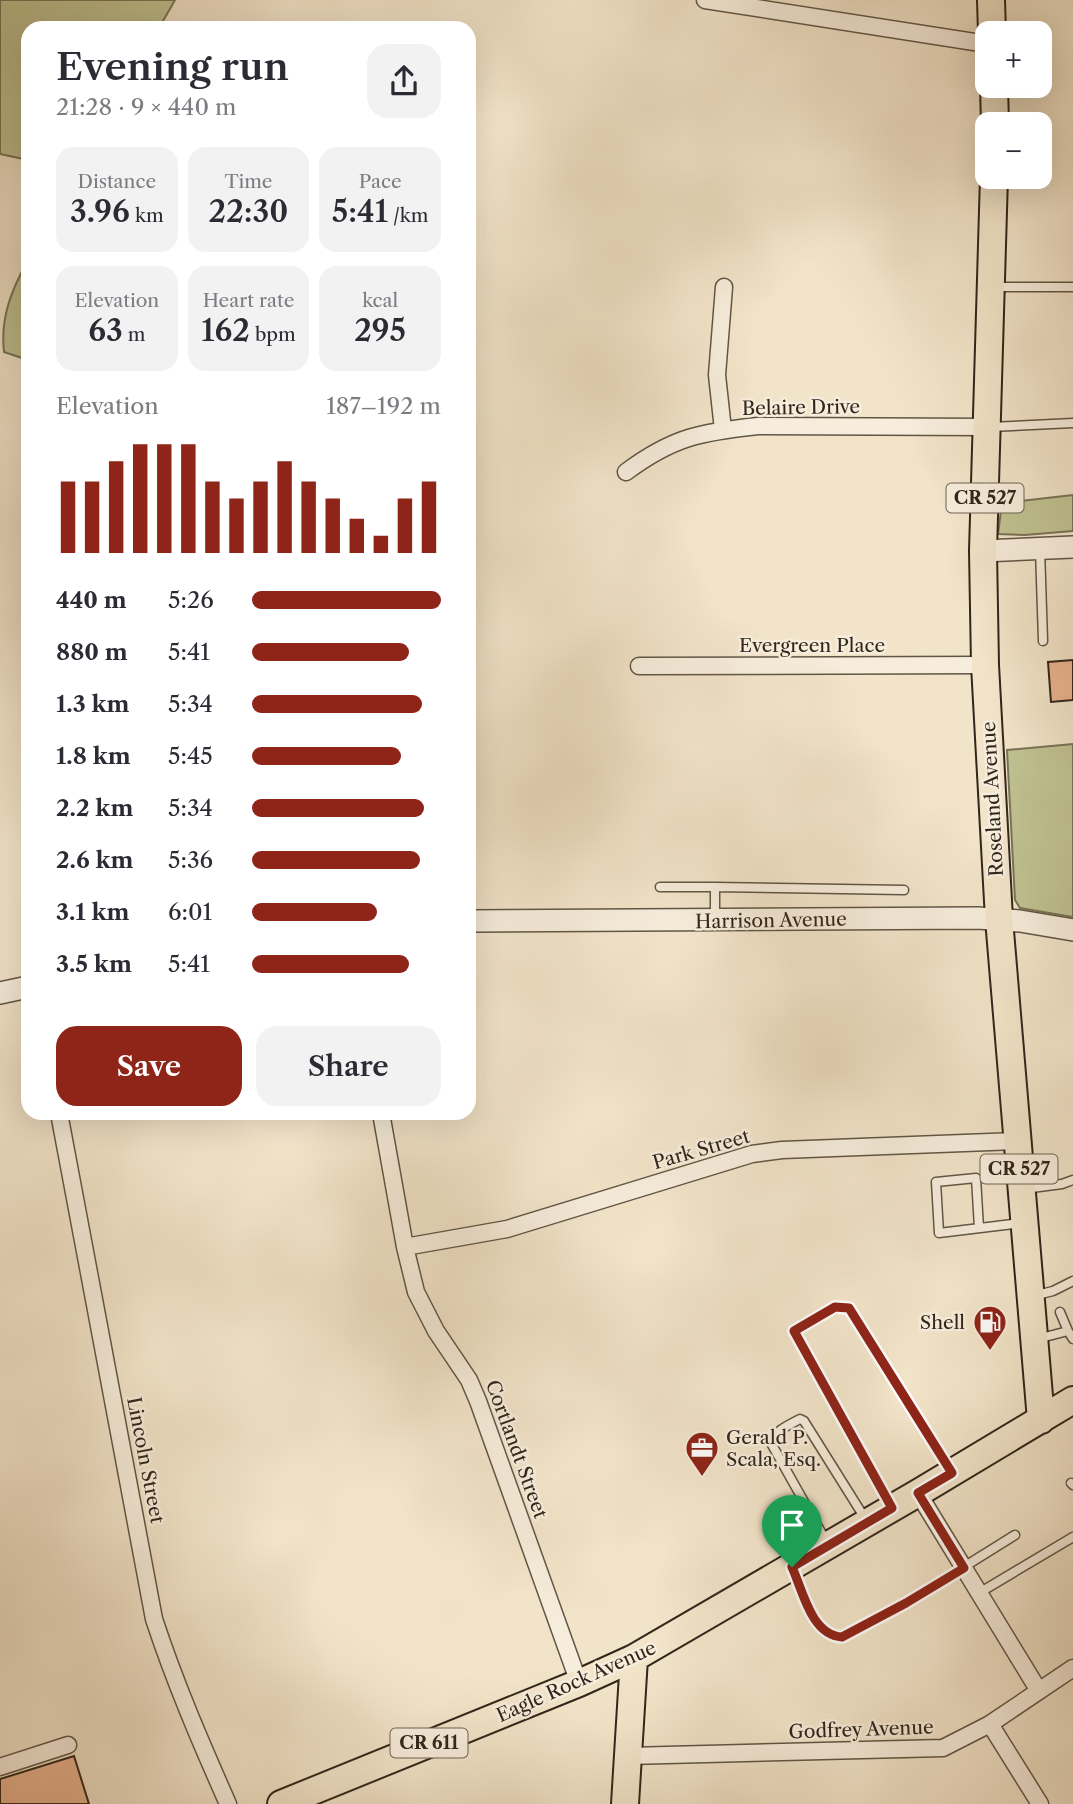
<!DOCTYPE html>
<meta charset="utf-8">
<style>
body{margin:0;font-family:"Libre Caslon Text",serif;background:#f2f2f3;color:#2b2b33;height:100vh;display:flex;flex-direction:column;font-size:26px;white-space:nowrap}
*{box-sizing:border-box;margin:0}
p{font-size:23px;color:#7c7c81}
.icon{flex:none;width:38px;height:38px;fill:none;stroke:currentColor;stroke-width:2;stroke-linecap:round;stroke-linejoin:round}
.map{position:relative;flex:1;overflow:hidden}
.sheet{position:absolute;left:21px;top:21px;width:455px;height:1099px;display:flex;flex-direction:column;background:#fff;border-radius:21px;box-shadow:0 7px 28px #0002}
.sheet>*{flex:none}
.tools{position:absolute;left:975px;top:21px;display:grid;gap:14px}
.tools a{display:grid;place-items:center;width:77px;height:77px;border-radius:14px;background:#fff;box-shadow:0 7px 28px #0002;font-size:35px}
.pin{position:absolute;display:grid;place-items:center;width:60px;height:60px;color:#fff;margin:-72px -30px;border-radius:50% 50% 50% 0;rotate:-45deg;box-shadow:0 0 7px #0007}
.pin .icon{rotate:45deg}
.round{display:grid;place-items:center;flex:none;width:74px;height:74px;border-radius:21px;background:#f2f2f3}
.head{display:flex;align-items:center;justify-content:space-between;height:119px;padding:0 35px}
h1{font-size:38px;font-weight:600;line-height:52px}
.stats{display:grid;grid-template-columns:repeat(3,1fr);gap:10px;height:119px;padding:7px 35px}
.stats div{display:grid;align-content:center;border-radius:18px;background:#f2f2f3;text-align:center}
.stats b{font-size:30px;font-weight:600}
.stats small{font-size:19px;font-weight:400}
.stats p{font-size:19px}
.chart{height:196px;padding:14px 35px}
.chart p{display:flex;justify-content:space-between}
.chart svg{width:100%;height:126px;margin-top:7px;stroke:#8f2418;stroke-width:6}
.primary-button{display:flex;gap:14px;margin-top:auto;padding:14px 35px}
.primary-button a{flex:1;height:80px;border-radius:21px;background:#8f2418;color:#fff;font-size:28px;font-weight:600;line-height:80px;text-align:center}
.primary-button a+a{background:#f2f2f3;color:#2b2b33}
ul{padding:0 35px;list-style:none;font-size:23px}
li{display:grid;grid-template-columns:112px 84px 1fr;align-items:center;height:52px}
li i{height:18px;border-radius:9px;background:#8f2418}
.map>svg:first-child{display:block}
</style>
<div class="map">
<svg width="1073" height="1804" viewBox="0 0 1073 1804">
<rect width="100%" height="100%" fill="#f2e4c9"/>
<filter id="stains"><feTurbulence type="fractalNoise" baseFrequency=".00286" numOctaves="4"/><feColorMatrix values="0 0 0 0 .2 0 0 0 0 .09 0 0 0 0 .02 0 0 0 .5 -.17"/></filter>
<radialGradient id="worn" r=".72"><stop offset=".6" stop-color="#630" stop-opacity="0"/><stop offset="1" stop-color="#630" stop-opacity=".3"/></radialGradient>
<path fill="#c0c292" stroke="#787456" stroke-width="2" d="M0,0H175L159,28H28V160L0,154Z
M28,260V360L4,352C0,317 12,289 28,260Z
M1073,495V531L1025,535L998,534L1002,503Z
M1073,744V917L1020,908L1015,900L1007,750Z"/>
<path fill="#e9b38f" stroke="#31261b" stroke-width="2" d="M1073,660V700L1051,702L1048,662Z
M74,1756L89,1804H0V1779Z"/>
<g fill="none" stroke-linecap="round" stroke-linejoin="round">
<defs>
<path id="service" d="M994,287H1073
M990,427L1073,423
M1040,549L1043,641
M660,887H715
M715,918V887L904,890
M1024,1189L1062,1184L1073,1180
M979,1228L976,1178L936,1182L939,1233L1021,1223
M1033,1296L1053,1291L1073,1281
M1060,1312L1068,1331
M1037,1339L1068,1331L1073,1339
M1071,1483L1073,1485
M890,1506L794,1331C812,1320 827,1306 849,1308L950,1470
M826,1541L771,1443C774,1431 789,1425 800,1419L804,1421L866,1520
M793,1570C804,1593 812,1635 842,1637L906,1603L1015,1535
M979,1593L1073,1537"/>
<path id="minor" d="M705,0L987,44
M723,430L717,375L724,287
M626,472C673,437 701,432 758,426L987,427
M639,666L985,665
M59,1113L154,1619C175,1683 201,1743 228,1804
M381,1113L405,1247L416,1292L436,1331L469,1380L478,1401L579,1683
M405,1247L507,1229L752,1154L782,1150L1016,1141
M918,1493L1039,1691
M990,1724L1040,1804
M628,1756L943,1748L990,1724L1073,1668
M0,1767L68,1745"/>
<path id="tertiary" d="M983,551L1073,547
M469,921L978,918L1020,921L1073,930
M0,993L28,987"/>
<path id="primary" d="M991,0L992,33
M994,86L995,124
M994,177L983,551L985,665L999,919L1041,1420
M281,1804L579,1683L634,1658L918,1493L1073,1400
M625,1804L634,1658"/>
</defs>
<use href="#service" stroke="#615646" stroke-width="11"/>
<use href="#minor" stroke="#615646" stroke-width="19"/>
<use href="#tertiary" stroke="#615646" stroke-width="24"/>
<use href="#primary" stroke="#31261b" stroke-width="30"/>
<use href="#service" stroke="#f7eddc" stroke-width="8"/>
<use href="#minor" stroke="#f7eddc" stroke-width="16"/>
<use href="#tertiary" stroke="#f7eddc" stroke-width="21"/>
<use href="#primary" stroke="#f2e4c9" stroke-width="26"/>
</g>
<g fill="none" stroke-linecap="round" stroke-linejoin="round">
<defs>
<path id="route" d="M835,1307L849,1308L952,1473L918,1493L964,1568L906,1603L842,1637C811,1635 803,1591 792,1567L892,1508L794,1331Z"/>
</defs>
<use href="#route" stroke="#fff" stroke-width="14"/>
<use href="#route" stroke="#8f2418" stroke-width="9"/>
</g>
<defs>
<symbol id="fuel-pin" viewBox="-11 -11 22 30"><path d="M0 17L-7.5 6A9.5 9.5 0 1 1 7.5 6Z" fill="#8f2418" stroke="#f7eddc"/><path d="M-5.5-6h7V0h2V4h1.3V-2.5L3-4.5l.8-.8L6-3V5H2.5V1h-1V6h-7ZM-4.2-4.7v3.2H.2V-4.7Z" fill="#fff"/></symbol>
<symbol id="office-pin" viewBox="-11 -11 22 30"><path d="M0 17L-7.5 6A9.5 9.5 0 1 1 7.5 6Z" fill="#8f2418" stroke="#f7eddc"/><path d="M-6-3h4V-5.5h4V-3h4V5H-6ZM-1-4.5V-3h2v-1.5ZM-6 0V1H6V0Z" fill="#fff"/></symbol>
</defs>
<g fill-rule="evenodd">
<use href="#fuel-pin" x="971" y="1303" width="38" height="52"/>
<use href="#office-pin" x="683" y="1429" width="38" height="52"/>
</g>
<g text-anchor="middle" stroke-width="5" stroke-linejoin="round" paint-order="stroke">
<g fill="#f7eddc" stroke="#6c6255" stroke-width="2">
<rect x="946.5" y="483.5" width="77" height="29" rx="5"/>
<rect x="980.5" y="1154.5" width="77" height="29" rx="5"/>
<rect x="390.5" y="1728.5" width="77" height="29" rx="5"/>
</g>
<g font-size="18" font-weight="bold" fill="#31261b">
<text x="985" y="504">CR 527</text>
<text x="1019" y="1175">CR 527</text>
<text x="429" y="1749">CR 611</text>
</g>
<g font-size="19" fill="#31261b" stroke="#f7eddc">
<text transform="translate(801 407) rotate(-1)" y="7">Belaire Drive</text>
<text x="812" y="652">Evergreen Place</text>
<text transform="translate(992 799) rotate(-93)" y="7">Roseland Avenue</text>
<text transform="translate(771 920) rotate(-1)" y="7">Harrison Avenue</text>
<text transform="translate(701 1149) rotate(-16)" y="7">Park Street</text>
<text transform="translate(517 1449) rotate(70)" y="7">Cortlandt Street</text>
<text transform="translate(146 1460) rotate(79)" y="7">Lincoln Street</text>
<text transform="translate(576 1681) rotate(-24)" y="7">Eagle Rock Avenue</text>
<text transform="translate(861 1729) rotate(-2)" y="7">Godfrey Avenue</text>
</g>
<g font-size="19" fill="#31261b" stroke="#f7eddc" text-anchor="end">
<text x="965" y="1329">Shell</text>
<text x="726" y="1444" text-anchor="start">Gerald P.<tspan x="726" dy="22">Scala, Esq.</tspan></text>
</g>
</g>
<rect width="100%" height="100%" filter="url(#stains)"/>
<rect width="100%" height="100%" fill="url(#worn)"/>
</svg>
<div class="tools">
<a>+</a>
<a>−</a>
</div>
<div class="pin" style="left:792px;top:1567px;background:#1e9e55"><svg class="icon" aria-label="arrive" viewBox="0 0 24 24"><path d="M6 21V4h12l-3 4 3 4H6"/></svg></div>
<section class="sheet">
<div class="head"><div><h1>Evening run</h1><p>21:28 · 9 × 440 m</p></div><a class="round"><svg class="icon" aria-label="share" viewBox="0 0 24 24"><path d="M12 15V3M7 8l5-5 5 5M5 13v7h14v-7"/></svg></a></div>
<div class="stats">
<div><p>Distance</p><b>3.96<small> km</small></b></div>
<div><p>Time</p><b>22:30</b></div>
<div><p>Pace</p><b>5:41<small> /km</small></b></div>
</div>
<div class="stats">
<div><p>Elevation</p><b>63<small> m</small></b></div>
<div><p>Heart rate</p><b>162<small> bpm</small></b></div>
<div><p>kcal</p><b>295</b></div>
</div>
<div class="chart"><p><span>Elevation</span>187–192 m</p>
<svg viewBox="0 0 160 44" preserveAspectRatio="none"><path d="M5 44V19M15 44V19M25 44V12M35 44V6M45 44V6M55 44V6M65 44V19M75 44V25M85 44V19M95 44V12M105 44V19M115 44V25M125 44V32M135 44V38M145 44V25M155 44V19"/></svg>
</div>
<ul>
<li><b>440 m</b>5:26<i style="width:100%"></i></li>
<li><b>880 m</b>5:41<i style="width:83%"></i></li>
<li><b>1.3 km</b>5:34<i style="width:90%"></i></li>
<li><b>1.8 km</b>5:45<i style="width:79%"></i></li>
<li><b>2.2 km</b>5:34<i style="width:91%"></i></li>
<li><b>2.6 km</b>5:36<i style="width:89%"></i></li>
<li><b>3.1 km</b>6:01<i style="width:66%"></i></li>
<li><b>3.5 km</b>5:41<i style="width:83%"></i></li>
</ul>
<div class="primary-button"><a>Save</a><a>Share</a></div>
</section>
</div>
